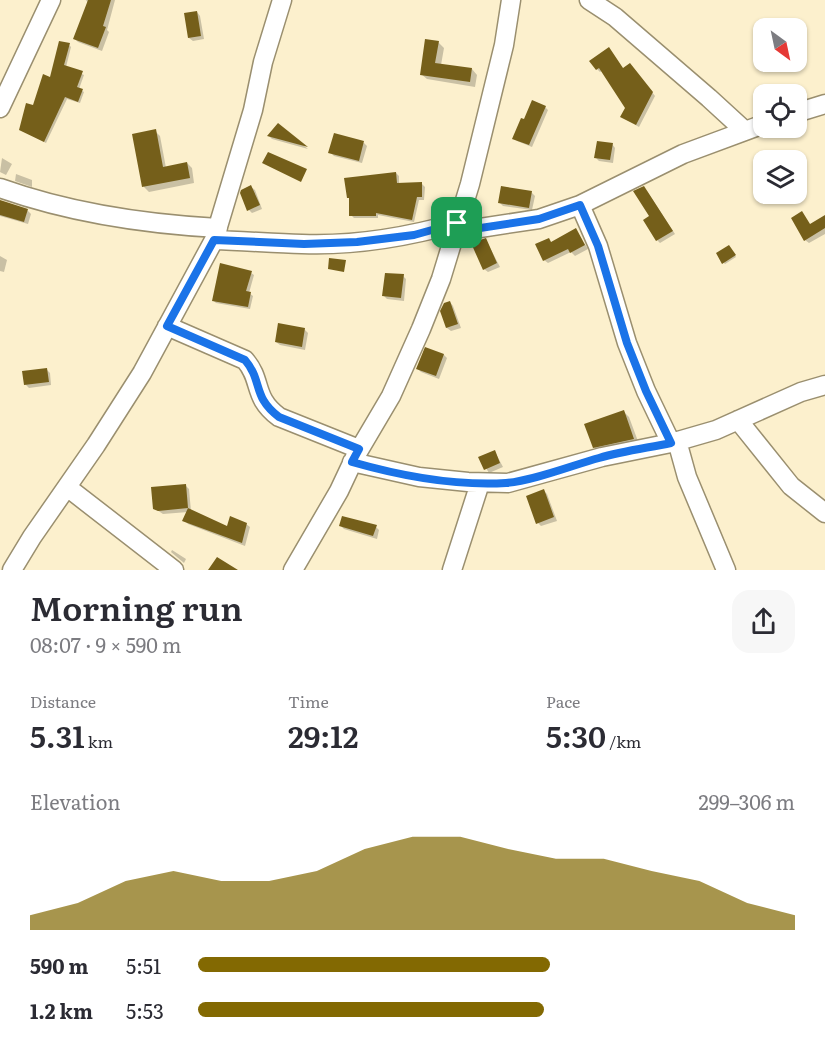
<!DOCTYPE html>
<meta charset="utf-8">
<style>
body{margin:0;font-family:Literata,serif;background:#f7f7f7;color:#2b2b33;height:100vh;display:flex;flex-direction:column;font-size:22px;white-space:nowrap}
*{box-sizing:border-box;margin:0}
p{font-size:20px;color:#7c7c81}
.icon{flex:none;width:33px;height:33px;fill:none;stroke:currentColor;stroke-width:2;stroke-linecap:round;stroke-linejoin:round}
.map{position:relative;height:570px;overflow:hidden}
.side{display:flex;flex-direction:column;background:#fff;flex:1}
.side>*{flex:none}
.needle{width:39px;rotate:147deg}
.controls{position:absolute;left:753px;top:18px;display:grid;gap:12px}
.controls a{display:grid;place-items:center;width:54px;height:54px;border-radius:12px;background:#fff;box-shadow:0 2px 4px #0004;font-size:30px}
.pin{position:absolute;display:grid;place-items:center;width:51px;height:51px;color:#fff;margin:-26px;border-radius:12px;box-shadow:0 3px 9px #0006}
.round{display:grid;place-items:center;flex:none;width:63px;height:63px;border-radius:18px;background:#f7f7f7}
.head{display:flex;align-items:center;justify-content:space-between;height:102px;padding:0 30px}
h1{font-size:33px;font-weight:600;line-height:45px}
.figures{display:grid;grid-template-columns:repeat(3,1fr);gap:9px;height:102px;padding:6px 30px}
.figures div{display:grid;align-content:center}
.figures b{font-size:30px;font-weight:600}
.figures small{font-size:16px;font-weight:400}
.figures p{font-size:16px}
.chart{height:168px;padding:12px 30px}
.chart p{display:flex;justify-content:space-between}
.chart svg{width:100%;height:108px;margin-top:6px;fill:#836902;opacity:.7}
ul{padding:0 30px;list-style:none;font-size:20px}
li{display:grid;grid-template-columns:96px 72px 1fr;align-items:center;height:45px}
li i{height:15px;border-radius:8px;background:#836902}
.map>svg:first-child{display:block}
</style>
<div class="map">
<svg width="825" height="570" viewBox="0 0 825 570">
<rect width="100%" height="100%" fill="#fcf0cd"/>
<path fill="#0003" d="M86,0H115L107,30L109,32L102,51L78,42L75,39L88,3Z
M197,12L200,16L204,39L193,41L189,38Z
M438,42L444,48L441,65L472,69L477,75L475,87L427,79L421,74Z
M69,45L71,47L66,67L84,75L79,89L84,92L80,103L67,99L46,143L21,130Z
M611,52L623,70L633,68L655,96L639,127L625,119L626,108L603,70L600,72L597,69Z
M545,107L548,110L532,147L517,141L514,138L525,121Z
M278,125L308,149L272,139L269,136Z
M155,131L160,136L166,168L187,163L192,168L194,183L149,192L144,187Z
M364,143L367,146L362,163L334,156L330,152Z
M612,144L615,148L613,163L599,161L596,158Z
M2,158L12,164L6,175L0,172Z
M396,173L399,176V184H422L425,187L424,200H419L414,222L378,215V218H354L351,215Z
M16,174L32,180V187L15,181Z
M251,187L255,190L262,209L252,213L249,210Z
M647,191L675,234L660,243L657,240L651,217Z
M531,192L535,196L532,210L503,206L500,203Z
M775,194H787L779,198Z
M0,201L27,210L31,214L28,224L0,216Z
M825,217V234L809,243L805,240L811,225Z
M576,230L588,249L575,256L571,252L548,263L544,260L552,243Z
M486,240L500,267L488,272L484,269Z
M730,248L736,257L725,264L724,263Z
M0,256L7,260L4,272L0,271Z
M251,273L254,275L249,293L253,296L250,309L216,303L213,300Z
M403,276L406,279L404,301L387,299L384,296Z
M450,302L453,306L461,328L451,331L447,328L442,311Z
M304,329L308,333L305,350L280,345L276,342Z
M426,349L444,355L447,358L439,379L421,372L417,368Z
M46,369L50,373L51,385L29,388L25,384Z
M624,412L629,417L639,444L600,453L594,447Z
M495,452L503,467L489,473L480,458Z
M186,486L189,489L191,511L227,528L246,524L250,527L245,546L188,524L184,520L188,512L163,514L154,508Z
M544,491L547,494L557,521L541,526L538,523Z
M341,526L376,527L379,530L377,539L344,529Z
M172,550L186,559L184,563L171,552Z"/>
<path fill="#755f1a" d="M88,0H111L103,26L106,27L98,48L73,39Z
M197,11L201,36L188,38L184,13Z
M425,39L439,41L435,63L472,68L470,82L420,75Z
M59,41L70,43L64,65L83,71L77,87L83,89L78,102L65,97L44,142L19,130L26,103L33,105L43,74L50,77Z
M609,47L623,68L630,63L653,92L636,125L620,117L625,108L599,68L596,70L589,61Z
M532,100L546,106L529,145L512,139L521,118L524,119Z
M278,123L308,147L267,136Z
M156,129L163,167L187,162L190,178L142,187L132,134Z
M334,133L364,141L359,161L328,153Z
M597,141L613,143L610,160L594,158Z
M268,152L307,169L301,182L262,163Z
M396,172L397,183L422,182V197H417L412,220L376,213V216H349V198H347L344,178Z
M251,185L260,205L247,211L240,193L241,190Z
M501,186L532,191L529,208L498,203Z
M644,186L673,231L656,241L643,220L649,216L633,191Z
M0,200L28,209L24,222L0,215Z
M802,211L810,224L825,215V228L804,241L791,218Z
M576,228L585,245L570,253L568,249L543,261L535,244L549,238L551,242Z
M486,238L497,263L483,270L471,243Z
M729,245L736,255L722,264L716,253Z
M329,258L346,260L344,272L328,269Z
M220,263L252,271L246,291L251,292L248,307L212,301Z
M385,273L404,274L401,298L382,296Z
M450,301L458,324L446,328L440,311L444,303Z
M278,323L305,328L302,347L275,342Z
M425,347L444,354L436,376L416,369Z
M47,368L49,382L24,385L22,371Z
M624,410L634,439L593,448L584,424Z
M495,450L500,463L484,470L478,457Z
M186,484L188,508L227,526L230,516L247,523L242,543L182,521L188,508L158,511L153,509L151,487Z
M544,489L554,517L536,524L526,496Z
M342,516L377,525L373,536L339,526Z
M217,557L238,570H208Z"/>
<g fill="none" stroke-linecap="round" stroke-linejoin="round">
<defs>
<path id="minor" d="M589,0L615,17L709,98L745,131
M0,108L51,0
M796,113L825,104
M0,188C70,213 144,224 218,228
M580,205L598,246L627,343L646,391L671,443
M454,232L539,219L580,205L683,154L764,124
M214,240C243,241 273,243 302,244C354,246 407,237 457,223
M167,326L245,360C263,381 252,397 279,417L359,449
M738,420L791,486L825,513
M677,441L687,477L726,570
M352,462L419,477L468,482L508,483L602,457L671,443L716,430L801,392L825,385
M67,487L174,570
M12,570L32,537L96,445L142,373L214,240L253,110L263,62L282,0
M293,570L339,491L355,457L391,396L421,329L441,279L470,184L504,45L511,0
M452,570L480,483"/>
</defs>
<use href="#minor" stroke="#9a8f6f" stroke-width="21"/>
<use href="#minor" stroke="#fff" stroke-width="18"/>
</g>
<g fill="none" stroke-linecap="round" stroke-linejoin="round">
<defs>
<path id="route" d="M580,205L598,246L627,343L646,391L671,443C647,448 623,451 599,458C573,465 533,481 506,483C455,486 401,476 352,462L359,449L279,417C252,397 263,381 245,360L167,326L214,240L304,244L357,242L414,235L457,223L454,232L539,219Z"/>
</defs>
<use href="#route" stroke="#fff" stroke-width="12"/>
<use href="#route" stroke="#1a73e8" stroke-width="8"/>
</g>
</svg>
<div class="controls">
<a><svg class="needle" viewBox="-14 -14 28 28"><path d="M0-13l5 13h-10z" fill="#e53935"/><path d="M0 13l5-13h-10z" fill="#7c7c81"/></svg></a>
<a><svg class="icon" aria-label="locate" viewBox="0 0 24 24"><circle cx="12" cy="12" r="6"/><path d="M12 2v4M12 18v4M2 12h4M18 12h4"/></svg></a>
<a><svg class="icon" aria-label="layers" viewBox="0 0 24 24"><path d="M12 4l9 5-9 5-9-5zM3 14l9 5 9-5"/></svg></a>
</div>
<div class="pin" style="left:457px;top:223px;background:#1e9e55"><svg class="icon" aria-label="arrive" viewBox="0 0 24 24"><path d="M6 21V4h12l-3 4 3 4H6"/></svg></div>
</div>
<section class="side">
<div class="head"><div><h1>Morning run</h1><p>08:07 · 9 × 590 m</p></div><a class="round"><svg class="icon" aria-label="share" viewBox="0 0 24 24"><path d="M12 15V3M7 8l5-5 5 5M5 13v7h14v-7"/></svg></a></div>
<div class="figures">
<div><p>Distance</p><b>5.31<small> km</small></b></div>
<div><p>Time</p><b>29:12</b></div>
<div><p>Pace</p><b>5:30<small> /km</small></b></div>
</div>
<div class="chart"><p><span>Elevation</span>299–306 m</p>
<svg viewBox="0 0 160 44" preserveAspectRatio="none"><path d="M0 44V38L10 33L20 24L30 20L40 24L50 24L60 20L70 11L80 6L90 6L100 11L110 15L120 15L130 20L140 24L150 33L160 38V44z"/></svg>
</div>
<ul>
<li><b>590 m</b>5:51<i style="width:59%"></i></li>
<li><b>1.2 km</b>5:53<i style="width:58%"></i></li>
</ul>
</section>
